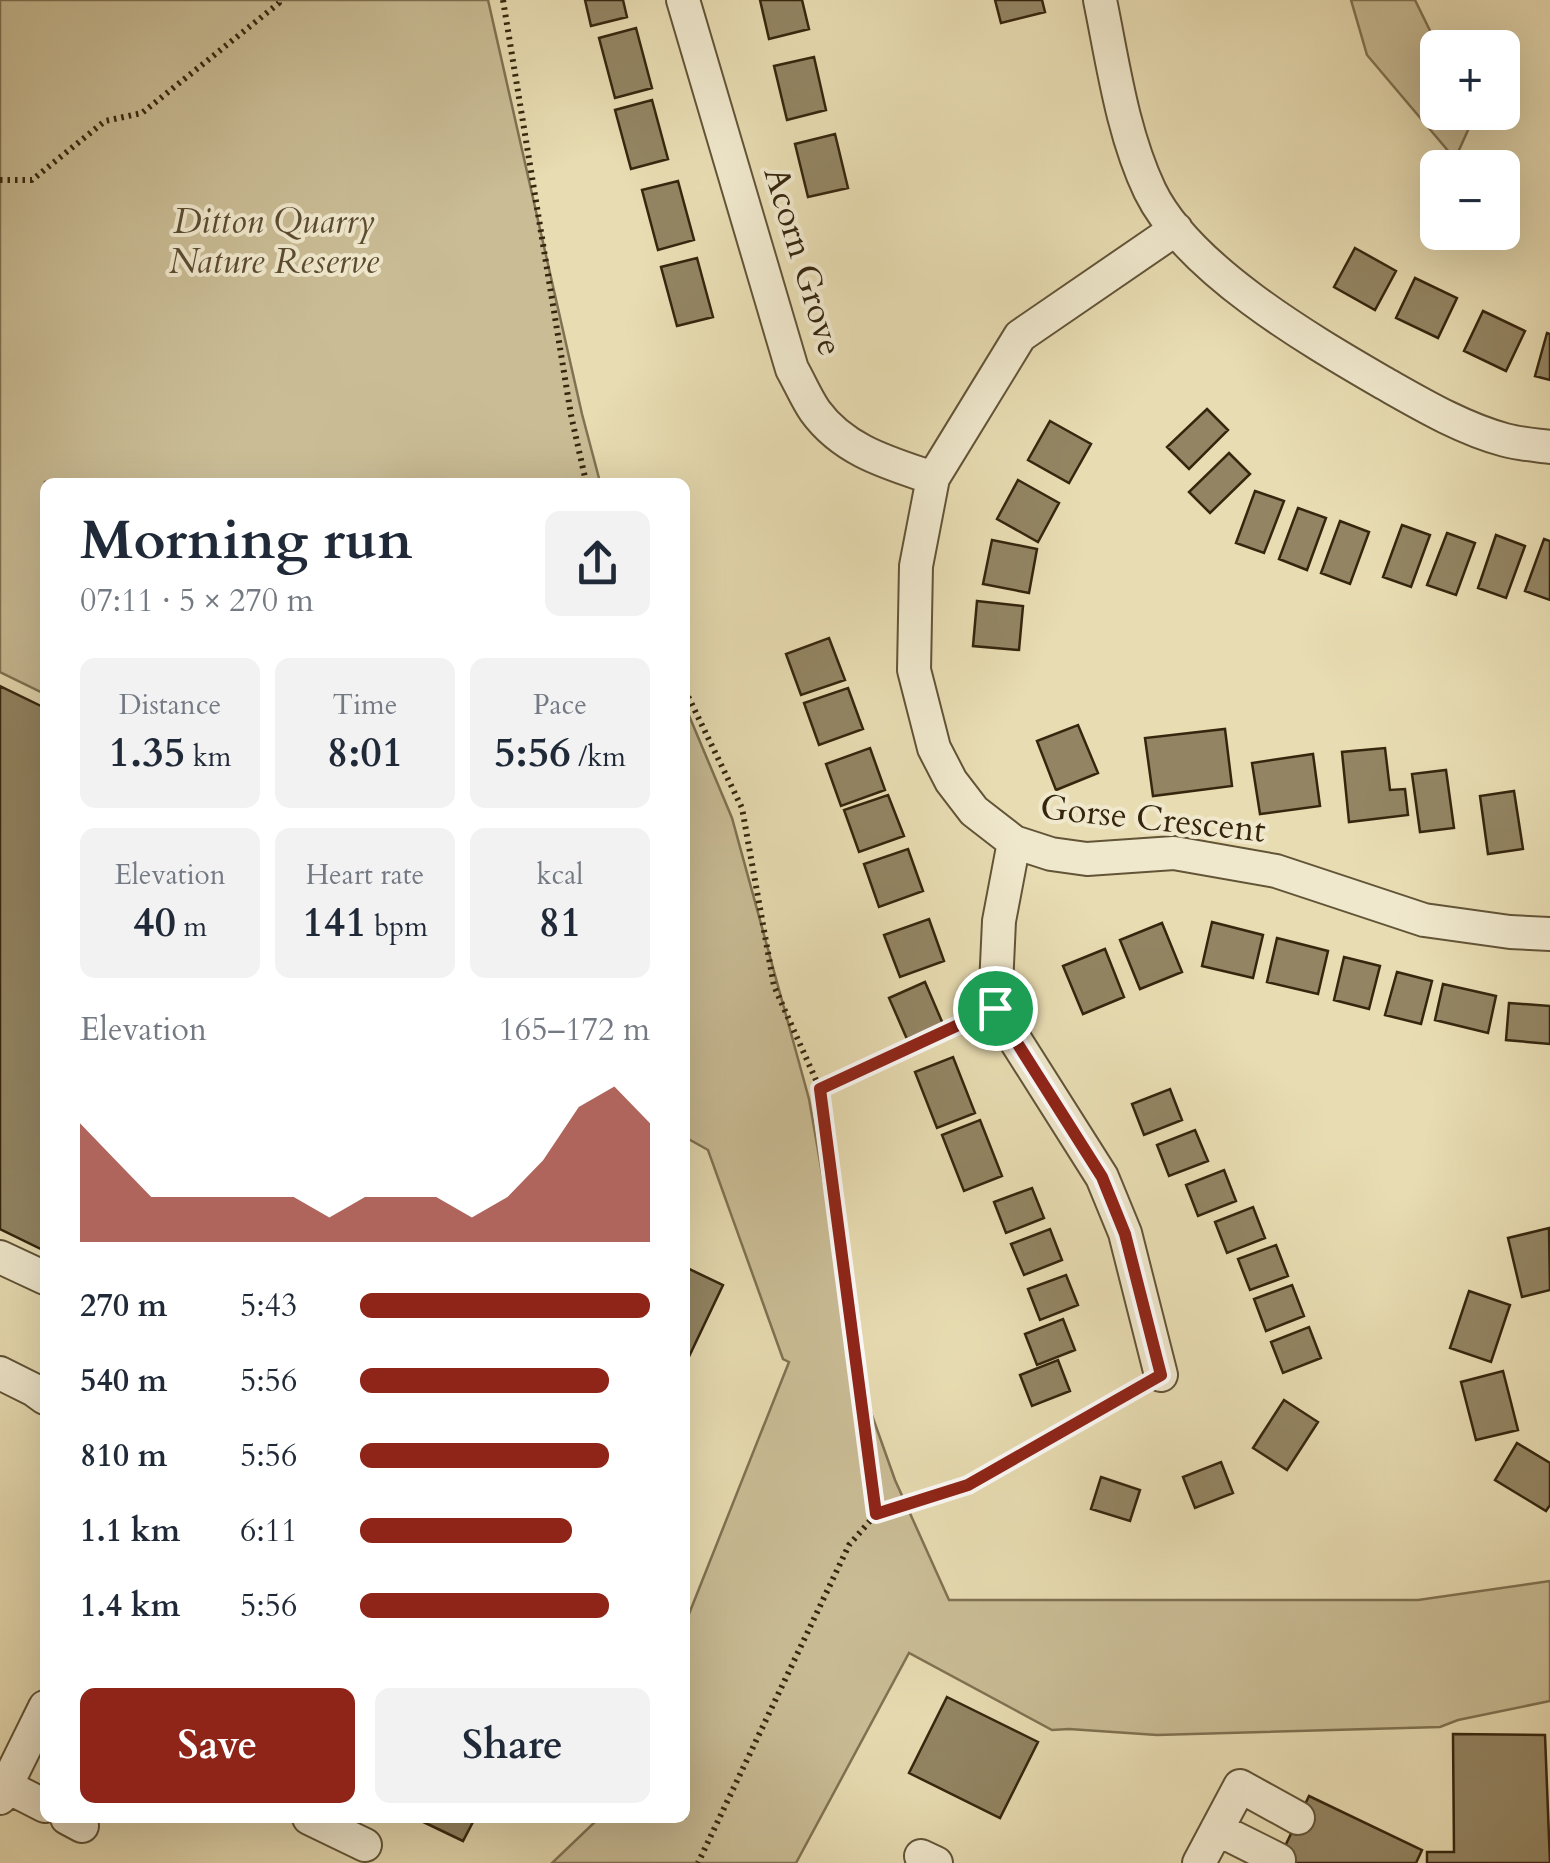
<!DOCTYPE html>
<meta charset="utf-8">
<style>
body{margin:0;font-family:Cardo,serif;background:#f2f2f3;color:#1f2937;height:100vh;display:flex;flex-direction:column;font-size:38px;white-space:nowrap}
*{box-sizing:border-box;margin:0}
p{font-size:32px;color:#747a83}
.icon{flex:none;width:55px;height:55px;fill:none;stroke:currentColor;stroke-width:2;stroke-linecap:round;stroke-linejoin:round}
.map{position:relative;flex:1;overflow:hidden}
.drawer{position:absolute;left:40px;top:478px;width:650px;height:1345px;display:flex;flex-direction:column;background:#fff;border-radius:15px;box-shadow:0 10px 40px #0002}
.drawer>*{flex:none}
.tools{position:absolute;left:1420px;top:30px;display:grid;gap:20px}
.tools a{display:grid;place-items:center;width:100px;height:100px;border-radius:15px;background:#fff;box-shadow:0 10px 40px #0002;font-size:50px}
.pin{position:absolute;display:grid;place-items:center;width:85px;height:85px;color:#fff;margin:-42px;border:5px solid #fff;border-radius:50%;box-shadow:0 2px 10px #0007}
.round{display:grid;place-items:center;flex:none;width:105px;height:105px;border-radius:15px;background:#f2f2f3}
.headline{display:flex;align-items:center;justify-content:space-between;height:170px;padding:0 40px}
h1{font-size:55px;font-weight:800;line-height:75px}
.stats{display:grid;grid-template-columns:repeat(3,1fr);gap:15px;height:170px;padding:10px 40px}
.stats div{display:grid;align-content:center;border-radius:15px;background:#f2f2f3;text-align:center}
.stats b{font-size:42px;font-weight:800}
.stats small{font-size:28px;font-weight:400}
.stats p{font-size:28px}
.chart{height:280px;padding:20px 40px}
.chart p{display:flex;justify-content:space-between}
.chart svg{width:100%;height:180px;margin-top:10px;fill:#8f2418;opacity:.7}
.primary-button{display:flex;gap:20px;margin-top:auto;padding:20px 40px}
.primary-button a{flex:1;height:115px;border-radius:15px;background:#8f2418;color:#fff;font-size:40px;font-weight:800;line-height:115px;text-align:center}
.primary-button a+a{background:#f2f2f3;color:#1f2937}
ul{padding:0 40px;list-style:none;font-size:32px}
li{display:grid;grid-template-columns:160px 120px 1fr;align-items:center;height:75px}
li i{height:25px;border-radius:12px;background:#8f2418}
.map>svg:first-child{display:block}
</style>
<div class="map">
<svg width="1550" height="1863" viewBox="0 0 1550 1863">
<rect width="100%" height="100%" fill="#e8dcb2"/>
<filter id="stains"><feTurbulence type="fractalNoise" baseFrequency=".002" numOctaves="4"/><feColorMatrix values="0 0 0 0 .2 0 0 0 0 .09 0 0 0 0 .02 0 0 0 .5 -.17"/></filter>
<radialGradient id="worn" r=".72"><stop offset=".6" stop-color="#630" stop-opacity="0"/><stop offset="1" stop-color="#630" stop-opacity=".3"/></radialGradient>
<path fill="#cabd96" stroke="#807252" stroke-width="2.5" d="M0,0H488L582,414L600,482H45V694L0,672Z
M1351,0H1415L1438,47V112L1470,113L1473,119L1455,159L1367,55Z
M685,706L732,818L809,1099L857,1373L895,1480L949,1600H1418L1550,1581V1701L1458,1720L1440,1727L1157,1735L1069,1729L1052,1730L909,1653L796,1863H552L599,1818H685V1624L789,1362L783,1359L708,1150L685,1137Z"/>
<path fill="#938563" stroke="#36260e" stroke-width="2.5" d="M585,0H623L627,17L591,26Z
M760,0H802L809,29L769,39Z
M995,0H1042L1045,12L1001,23Z
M636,28L652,88L615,98L599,38Z
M814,57L826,110L787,120L774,66Z
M652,100L668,159L631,169L615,110Z
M835,134L848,188L808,197L795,144Z
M678,181L694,240L658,250L642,190Z
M1355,248L1396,271L1375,310L1334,287Z
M697,258L713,317L677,326L661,267Z
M1415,278L1457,298L1438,338L1396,318Z
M1483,311L1525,331L1506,371L1464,351Z
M1547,333L1550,334V380L1535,376Z
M1207,409L1228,430L1189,469L1167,447Z
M1050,421L1091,444L1069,483L1028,460Z
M1229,453L1250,474L1210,513L1189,492Z
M1018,480L1059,503L1038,542L997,519Z
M1255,491L1284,501L1264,553L1236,543Z
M1298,508L1326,518L1307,570L1279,559Z
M1340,521L1369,532L1350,584L1321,573Z
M1402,525L1430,535L1411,587L1383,577Z
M1447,533L1475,543L1456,595L1427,585Z
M1496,535L1525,546L1506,598L1478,588Z
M1544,539L1550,541V600L1525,591Z
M992,540L1037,549L1029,593L983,584Z
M977,601L1023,606L1019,650L973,646Z
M829,638L845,680L801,695L786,654Z
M0,686L45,708V1251L0,1229Z
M848,688L863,729L819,745L804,703Z
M1078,725L1098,773L1056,790L1037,741Z
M1225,729L1232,786L1153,796L1145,738Z
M870,748L885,790L841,806L826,764Z
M1385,748L1390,790L1405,789L1408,815L1349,822L1342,752Z
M1313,754L1320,806L1260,814L1252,763Z
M1446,770L1454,828L1420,832L1412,774Z
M1514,791L1523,849L1488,854L1480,796Z
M888,795L904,836L859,852L844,810Z
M908,849L923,891L879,907L864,864Z
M929,919L944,961L900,977L884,935Z
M1212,922L1263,935L1253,978L1202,966Z
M1162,923L1182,972L1140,989L1120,940Z
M1277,938L1328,951L1318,994L1267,982Z
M1105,949L1124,997L1083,1014L1063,966Z
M1344,957L1380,966L1369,1009L1334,1000Z
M1397,972L1432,981L1421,1024L1385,1015Z
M925,982L943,1024L907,1039L889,998Z
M1443,984L1496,996L1488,1033L1435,1020Z
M1509,1003L1550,1006V1044L1506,1040Z
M953,1057L975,1113L937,1128L915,1072Z
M1170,1089L1182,1120L1144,1135L1132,1104Z
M980,1120L1002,1176L964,1191L942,1135Z
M1195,1130L1208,1161L1169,1176L1157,1145Z
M1224,1170L1236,1201L1198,1216L1186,1185Z
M1032,1188L1044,1218L1006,1233L994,1202Z
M1253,1207L1265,1238L1227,1253L1215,1222Z
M1549,1228L1550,1290L1522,1297L1508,1238Z
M1050,1229L1062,1260L1024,1275L1011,1244Z
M1276,1245L1288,1276L1250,1290L1238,1259Z
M685,1267L723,1285L685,1365Z
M1066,1275L1078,1305L1040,1320L1028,1289Z
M1292,1285L1304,1316L1266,1331L1254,1299Z
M1469,1291L1510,1305L1491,1362L1450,1348Z
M1063,1319L1075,1350L1037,1365L1025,1334Z
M1309,1327L1321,1358L1283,1373L1271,1342Z
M1058,1360L1070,1391L1032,1406L1020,1375Z
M1503,1371L1518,1430L1476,1440L1461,1382Z
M1284,1400L1318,1422L1287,1470L1253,1448Z
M1517,1443L1550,1463V1505L1546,1511L1495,1480Z
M1221,1462L1233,1493L1195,1508L1183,1477Z
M1101,1477L1140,1490L1130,1521L1091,1509Z
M947,1697L1038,1742L1000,1818L909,1773Z
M1453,1734L1545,1735L1550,1863H1427V1852H1454Z
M1309,1796L1422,1850L1416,1863H1277Z
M415,1818H475L463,1841Z"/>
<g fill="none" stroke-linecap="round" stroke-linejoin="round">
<defs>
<path id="minor" d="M683,0L792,369C800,383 806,398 815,411C844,451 889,463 933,478
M1100,0C1113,63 1122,132 1150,191C1188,269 1308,339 1382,382C1421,404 1461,428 1505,440C1520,444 1535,445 1550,447
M1176,229L1020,336L933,478L916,566L914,670L934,748L951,781L974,811L1014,842L1051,854L1087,859L1174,853L1276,871L1424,920L1510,932L1550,934
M1014,842L999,921L995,1008L1102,1177L1125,1233L1161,1375
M0,1257L45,1278
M0,1373L34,1390L45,1398
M6,1786L45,1806
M0,1798L45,1707
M67,1818L82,1826
M309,1818L365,1845
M1217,1829L1279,1860
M921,1856L936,1863
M1199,1863L1240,1786L1298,1818"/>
</defs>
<use href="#minor" stroke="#625437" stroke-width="36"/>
<path stroke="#36260e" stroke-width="6" stroke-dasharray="2.5 5" stroke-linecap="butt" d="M503,0L571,415L586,482
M0,180H32L105,121L142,113L279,3V0
M685,690L742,808L774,986L820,1089L876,1514L849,1545L698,1863
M820,1089L966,1021
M876,1514L968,1485L1135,1389"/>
<use href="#minor" stroke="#f0e8cd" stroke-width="32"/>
</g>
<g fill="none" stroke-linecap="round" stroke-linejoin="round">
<defs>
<path id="route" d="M995,1008L1102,1177L1125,1234L1161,1375L968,1485L876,1514L820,1089Z"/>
</defs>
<use href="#route" stroke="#fff" stroke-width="20"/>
<use href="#route" stroke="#8f2418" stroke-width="12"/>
</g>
<g text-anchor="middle" stroke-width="8" stroke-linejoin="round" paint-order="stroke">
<g font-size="35" font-style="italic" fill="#5b4c30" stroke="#f0e8cd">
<text x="274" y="233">Ditton Quarry<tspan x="274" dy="40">Nature Reserve</tspan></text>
</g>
<g font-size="35" fill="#36260e" stroke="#f0e8cd">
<text transform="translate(804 261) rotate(73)" y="12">Acorn Grove</text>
<text transform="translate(1153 818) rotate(6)" y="12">Gorse Crescent</text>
</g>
</g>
<rect width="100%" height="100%" filter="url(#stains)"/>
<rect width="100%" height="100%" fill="url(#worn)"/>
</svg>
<div class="tools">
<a>+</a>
<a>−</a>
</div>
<div class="pin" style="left:995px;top:1008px;background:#1e9e55"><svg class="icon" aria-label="arrive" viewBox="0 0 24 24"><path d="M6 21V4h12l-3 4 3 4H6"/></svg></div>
<section class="drawer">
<div class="headline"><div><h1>Morning run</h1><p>07:11 · 5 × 270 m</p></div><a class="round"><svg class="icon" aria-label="share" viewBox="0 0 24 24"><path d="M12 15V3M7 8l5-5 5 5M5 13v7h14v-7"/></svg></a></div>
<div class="stats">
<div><p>Distance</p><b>1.35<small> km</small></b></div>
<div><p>Time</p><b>8:01</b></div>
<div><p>Pace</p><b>5:56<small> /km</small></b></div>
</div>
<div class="stats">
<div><p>Elevation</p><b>40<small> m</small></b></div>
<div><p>Heart rate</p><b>141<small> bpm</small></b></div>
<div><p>kcal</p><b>81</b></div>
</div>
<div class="chart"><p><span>Elevation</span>165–172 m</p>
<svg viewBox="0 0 160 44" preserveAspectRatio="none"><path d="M0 44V15L10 24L20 33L30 33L40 33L50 33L60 33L70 38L80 33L90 33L100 33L110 38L120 33L130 24L140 11L150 6L160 15V44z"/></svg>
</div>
<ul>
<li><b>270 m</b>5:43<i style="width:100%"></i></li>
<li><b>540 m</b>5:56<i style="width:86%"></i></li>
<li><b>810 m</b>5:56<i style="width:86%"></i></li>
<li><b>1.1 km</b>6:11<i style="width:73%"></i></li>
<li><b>1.4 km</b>5:56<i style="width:86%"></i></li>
</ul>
<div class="primary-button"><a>Save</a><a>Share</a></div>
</section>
</div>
